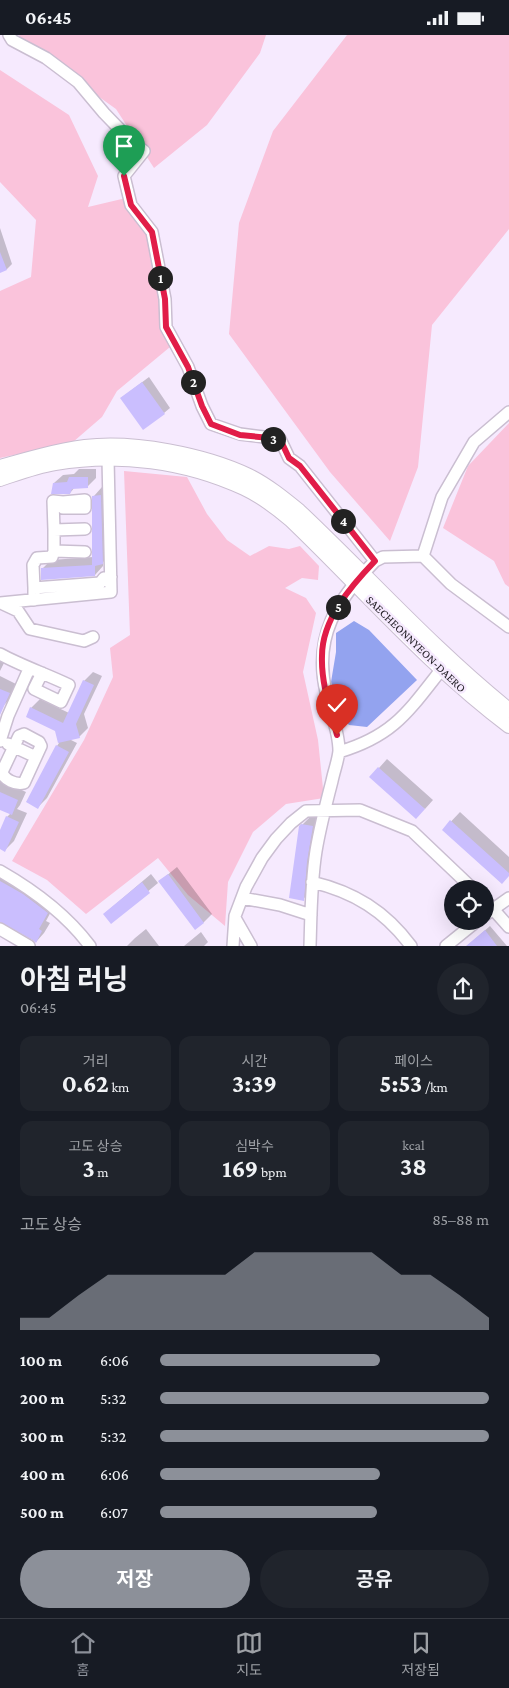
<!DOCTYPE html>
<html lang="ko">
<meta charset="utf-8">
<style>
body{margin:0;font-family:"Crimson Pro","Noto Sans KR",serif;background:#20242c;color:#f1f3f6;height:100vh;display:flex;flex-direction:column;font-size:19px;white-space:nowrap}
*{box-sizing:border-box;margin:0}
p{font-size:16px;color:#9ea1a6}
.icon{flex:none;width:28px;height:28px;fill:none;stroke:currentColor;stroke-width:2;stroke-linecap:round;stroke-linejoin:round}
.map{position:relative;height:911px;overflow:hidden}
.sheet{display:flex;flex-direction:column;background:#171b24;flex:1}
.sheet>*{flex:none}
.buttons{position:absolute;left:444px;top:845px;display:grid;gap:10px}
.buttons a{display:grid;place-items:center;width:50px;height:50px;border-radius:50%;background:#171b24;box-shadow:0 5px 20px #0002;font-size:25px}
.pin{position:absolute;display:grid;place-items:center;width:42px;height:42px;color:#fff;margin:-51px -21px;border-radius:50% 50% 50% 0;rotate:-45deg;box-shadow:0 0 5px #0007}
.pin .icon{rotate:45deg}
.km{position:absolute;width:25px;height:25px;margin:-12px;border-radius:50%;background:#222;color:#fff;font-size:14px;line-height:25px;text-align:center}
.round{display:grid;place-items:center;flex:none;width:52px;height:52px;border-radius:26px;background:#20242c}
.summary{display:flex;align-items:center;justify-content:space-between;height:85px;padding:0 20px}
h1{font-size:28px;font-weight:700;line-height:38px}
.stats{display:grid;grid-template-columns:repeat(3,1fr);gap:8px;height:85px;padding:5px 20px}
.stats div{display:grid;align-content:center;border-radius:12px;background:#20242c;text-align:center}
.stats b{font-size:25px;font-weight:700}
.stats small{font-size:14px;font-weight:400}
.stats p{font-size:14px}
.chart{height:140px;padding:10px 20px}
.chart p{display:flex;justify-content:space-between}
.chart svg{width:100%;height:90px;margin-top:5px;fill:#8c9099;opacity:.7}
.button{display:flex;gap:10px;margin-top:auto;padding:10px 20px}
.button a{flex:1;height:58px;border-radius:30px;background:#8c9099;color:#fff;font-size:20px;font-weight:700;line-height:58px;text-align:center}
.button a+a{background:#20242c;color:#f1f3f6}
ul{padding:0 20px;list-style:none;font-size:16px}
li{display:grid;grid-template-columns:80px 60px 1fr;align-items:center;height:38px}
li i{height:12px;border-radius:6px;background:#8c9099}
.status{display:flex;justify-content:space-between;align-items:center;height:35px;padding:0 25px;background:#171b24;direction:ltr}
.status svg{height:14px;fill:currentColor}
.tab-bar{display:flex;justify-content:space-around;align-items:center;height:70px;border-top:1px solid #363941;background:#171b24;font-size:14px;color:#9ea1a6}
.tab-bar a{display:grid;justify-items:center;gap:2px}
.tab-bar .active{color:#8c9099}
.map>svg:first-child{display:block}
</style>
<div class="status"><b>06:45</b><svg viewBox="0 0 49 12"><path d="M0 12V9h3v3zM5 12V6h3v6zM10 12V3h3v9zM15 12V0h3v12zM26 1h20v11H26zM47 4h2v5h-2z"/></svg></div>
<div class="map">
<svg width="509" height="911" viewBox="0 0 509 911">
<rect width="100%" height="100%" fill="#f6eafe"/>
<path fill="#fac3db" d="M19,0H266L260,18L207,90L154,133L116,74L23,8Z
M347,0H509V194L432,290L418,432L390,506L330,437L229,299L239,188L273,96Z
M0,35L69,80L98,141L88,172L126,163L149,204L160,271L170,312L117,356L102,382L73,407L0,423V256L31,242L36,185L0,147Z
M509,388V552L505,549L494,526L443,493L468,431Z
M124,436L187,442L207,479L227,505L250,521L269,511L289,514L300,511L319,531L318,545L302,543L285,553L306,563L316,578L303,637L318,705L324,763L286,769L253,797L228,847L225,891L188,860L158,823L86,879L47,845L12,826L84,705L113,642L110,613L130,600Z"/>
<path fill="#93a3ef" d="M354,586L369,595L417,645L367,692L349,690L341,681L331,647L336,617V598Z"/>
<path fill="#0003" d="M0,193L12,229L7,234L0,236Z
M149,342L170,373L164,378L121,363Z
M79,434H96V443L87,452H75L70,458L54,448L63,440L74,439Z
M102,452H110L111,520L103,527V531L95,540L42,534L51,525L93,522L94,461Z
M0,623L5,626L0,636Z
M93,637L102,641L84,679L88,693L79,702L69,704L77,708L47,763L38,772L57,711L59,708L56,695L31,673L40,664L69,678L84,646Z
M0,641L18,650L12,662L3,671L0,670Z
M387,724L433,765L425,774L371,742Z
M0,745L26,757L20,770L17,774L27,778L14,806L5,815L0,813V798L7,782L11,778L0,773Z
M460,777L509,822V840L443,795Z
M311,781L321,783L312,856L303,864L300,792Z
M177,832L212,879L203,888L160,846Z
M0,834L55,869L46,886L50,888L44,898L36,907L0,886Z
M151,839L158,848L111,887L104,879Z
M490,891L507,911H467Z
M146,894L159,911H127L135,903Z
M201,897L208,907L204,911H184Z"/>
<path fill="#cabefe" d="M0,217L7,235L0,238Z
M142,347L165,379L143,395L120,363Z
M69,442H88V453L72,454L70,459H51L53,448L67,447Z
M101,460L103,529L95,531V541L41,545V533L92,530V461Z
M83,645L94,650L76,689L80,703L58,708L55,696L26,682L30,672L63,688Z
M0,654L10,658L0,680Z
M56,710L69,717L38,774L26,767Z
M378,732L425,774L416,784L369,742Z
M0,757L18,765L12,780L0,775Z
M6,781L19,787L5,817L0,814V795Z
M450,785L509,838V841L502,849L442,795Z
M301,789L313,791L307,827L304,866L289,863L299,791Z
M168,839L204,888L195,895L158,846Z
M0,846L23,859L48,878L39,894L42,896L36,908L33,905L0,887Z
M142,847L150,858L111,889L103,879Z
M485,895L497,911H466Z"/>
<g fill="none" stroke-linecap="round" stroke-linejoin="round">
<defs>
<path id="minor" d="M9,0L12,5L46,23L78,47L104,78L132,107L144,116L124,141L131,170L152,197L165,264L166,292L188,332L202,371L211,389L240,399L280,404L289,423L300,431L375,526C337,565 313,601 326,657C330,676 339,696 339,716C338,726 334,736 332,746C326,769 320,792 316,816C311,847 311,879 310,911
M54,495L53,466L63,467V473H85V465L63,467
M54,516V495L85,494
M423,521L451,549L509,592
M375,526L383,522L423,521L442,462L474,407L509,377
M34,553L33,530L37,523L52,522L54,516L85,517
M34,565V553L100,548L104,543L111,542
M0,568L111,557L108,424
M3,569L18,576L30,594L84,606L93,602
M0,619C22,631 46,639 69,650L61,667L34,654L42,638
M24,699L39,707L41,711L24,748C16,750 4,745 2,737L19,701Z
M0,706L8,681L29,634
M8,709L36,722
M339,717C393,701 408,677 441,635
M0,836C35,856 66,879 90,911
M312,847C354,857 385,876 411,911
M242,863L280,870L311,880
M485,865L509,892
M485,880L509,863
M235,883L251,911
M0,894L29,911
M233,911L235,881L246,852L262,823L276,804L291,788L306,776L360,775L412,796L473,854
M446,911L477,886"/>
<path id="major" d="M0,432C28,424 56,416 85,412C134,406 205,420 249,441C267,450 283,463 299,476C369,542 433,614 509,675
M0,444C18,438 36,431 55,428C118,417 186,426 244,453C261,461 277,473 291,485C363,554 429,631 509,691"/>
</defs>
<use href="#minor" stroke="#cabed1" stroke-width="14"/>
<use href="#major" stroke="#cabed1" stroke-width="16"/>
<use href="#minor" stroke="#fff" stroke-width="11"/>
<use href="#major" stroke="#fff" stroke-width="14"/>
</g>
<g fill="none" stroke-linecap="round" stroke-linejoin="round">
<defs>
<path id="route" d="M124,141L131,170L152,197L165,264L166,292L188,332L202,371L211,389L240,400L280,404L289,423L300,431L375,526C351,551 322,584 322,621C321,647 330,674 337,700"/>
</defs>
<use href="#route" stroke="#fff" stroke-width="10"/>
<use href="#route" stroke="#e11d48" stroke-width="6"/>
</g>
<g text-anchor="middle" stroke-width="5" stroke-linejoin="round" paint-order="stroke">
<g font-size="12" fill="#231f26" stroke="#f6eafe">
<text transform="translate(416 609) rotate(44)" y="4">SAECHEONNYEON-DAERO</text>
</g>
</g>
</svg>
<div class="buttons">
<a><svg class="icon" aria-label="locate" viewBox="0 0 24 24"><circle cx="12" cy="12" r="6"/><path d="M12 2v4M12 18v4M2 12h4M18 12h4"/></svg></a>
</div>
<div class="pin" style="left:124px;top:141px;background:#1e9e55"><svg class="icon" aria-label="arrive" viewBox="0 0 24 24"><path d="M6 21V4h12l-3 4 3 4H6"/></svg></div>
<div class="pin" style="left:337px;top:700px;background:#d93025"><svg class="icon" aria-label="check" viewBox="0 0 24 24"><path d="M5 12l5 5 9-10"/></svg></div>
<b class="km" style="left:160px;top:243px">1</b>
<b class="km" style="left:193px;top:347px">2</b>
<b class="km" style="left:273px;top:404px">3</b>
<b class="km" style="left:343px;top:486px">4</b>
<b class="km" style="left:338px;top:572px">5</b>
</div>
<section class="sheet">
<div class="summary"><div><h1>아침 러닝</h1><p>06:45</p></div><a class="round"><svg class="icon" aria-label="share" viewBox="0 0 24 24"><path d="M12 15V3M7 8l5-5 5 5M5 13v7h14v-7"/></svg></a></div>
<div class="stats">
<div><p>거리</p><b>0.62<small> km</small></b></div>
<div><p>시간</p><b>3:39</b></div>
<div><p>페이스</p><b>5:53<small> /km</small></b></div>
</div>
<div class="stats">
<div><p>고도 상승</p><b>3<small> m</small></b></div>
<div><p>심박수</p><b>169<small> bpm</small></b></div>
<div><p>kcal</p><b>38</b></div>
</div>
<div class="chart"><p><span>고도 상승</span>85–88 m</p>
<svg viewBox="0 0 160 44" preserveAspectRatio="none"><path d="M0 44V38L10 38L20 27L30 17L40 17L50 17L60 17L70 17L80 6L90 6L100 6L110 6L120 6L130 17L140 17L150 27L160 38V44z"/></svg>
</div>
<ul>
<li><b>100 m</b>6:06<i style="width:67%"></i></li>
<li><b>200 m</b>5:32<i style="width:100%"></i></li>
<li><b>300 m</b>5:32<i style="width:100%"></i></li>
<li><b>400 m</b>6:06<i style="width:67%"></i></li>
<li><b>500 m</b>6:07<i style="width:66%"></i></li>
</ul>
<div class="button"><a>저장</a><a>공유</a></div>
</section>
<nav class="tab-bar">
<a class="active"><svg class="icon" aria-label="home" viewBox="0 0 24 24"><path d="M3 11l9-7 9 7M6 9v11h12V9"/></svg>홈</a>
<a><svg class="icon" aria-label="map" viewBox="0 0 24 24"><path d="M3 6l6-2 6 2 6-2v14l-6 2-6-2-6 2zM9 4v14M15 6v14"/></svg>지도</a>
<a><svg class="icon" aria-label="saved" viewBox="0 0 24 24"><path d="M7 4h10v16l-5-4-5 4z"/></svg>저장됨</a>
</nav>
